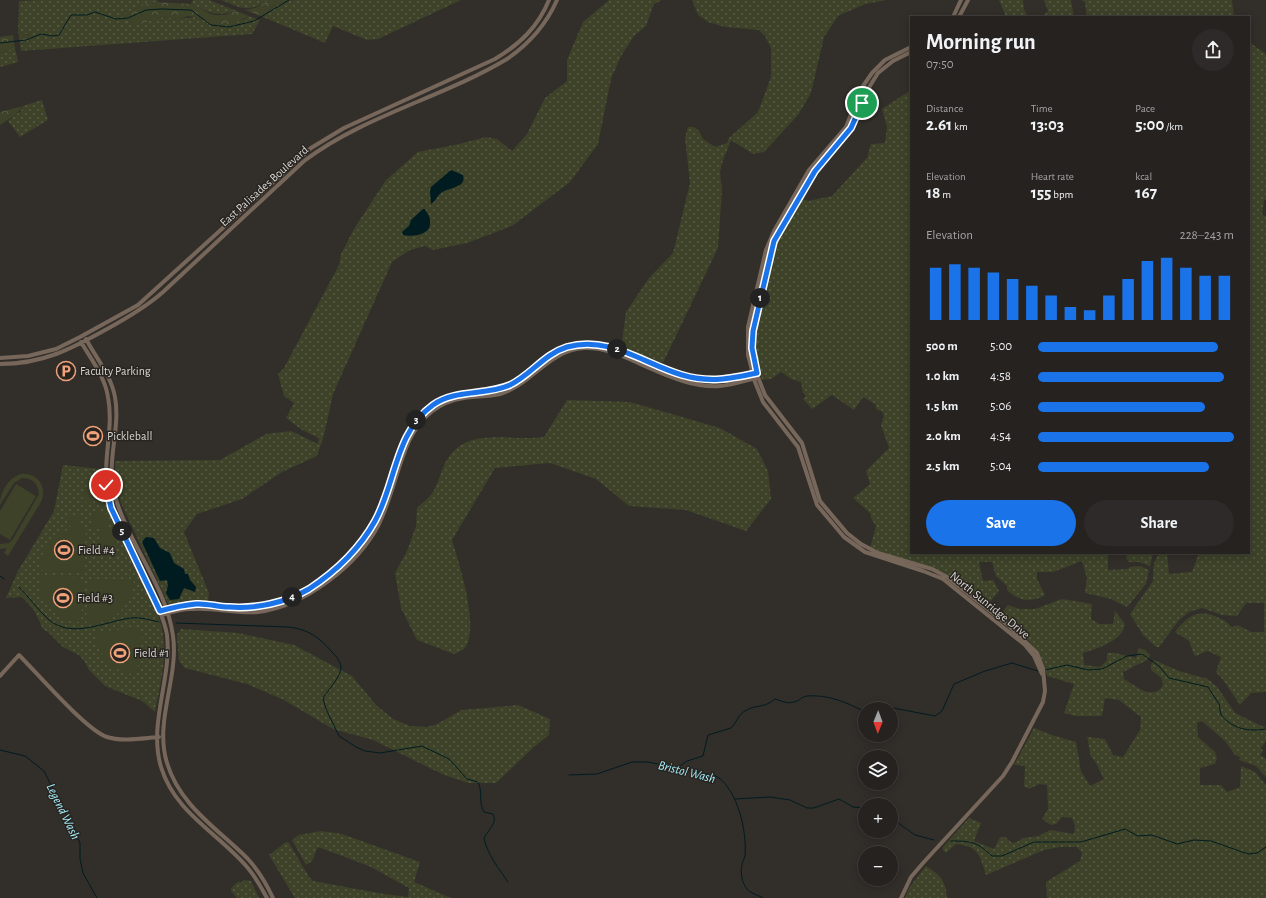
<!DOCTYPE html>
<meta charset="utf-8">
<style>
body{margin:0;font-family:"Alegreya Sans",sans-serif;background:#2e2a29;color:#f1f3f6;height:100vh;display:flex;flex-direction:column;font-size:15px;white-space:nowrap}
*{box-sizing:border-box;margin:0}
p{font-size:13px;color:#a4a4a5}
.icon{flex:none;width:22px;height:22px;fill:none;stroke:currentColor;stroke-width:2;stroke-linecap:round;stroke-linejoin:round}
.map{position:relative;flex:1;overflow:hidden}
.panel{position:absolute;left:910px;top:16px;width:340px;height:538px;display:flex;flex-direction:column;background:#262220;border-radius:0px;box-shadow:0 2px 10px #0003,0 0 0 1px #423f3e}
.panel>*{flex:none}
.needle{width:26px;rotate:181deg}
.buttons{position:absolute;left:858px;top:702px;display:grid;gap:8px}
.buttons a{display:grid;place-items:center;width:40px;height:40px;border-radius:50%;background:#262220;box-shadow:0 2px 10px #0003,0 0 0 1px #423f3e;font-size:20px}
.pin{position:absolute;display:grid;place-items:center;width:34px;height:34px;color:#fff;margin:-17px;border:2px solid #fff;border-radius:50%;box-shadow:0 1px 4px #0007}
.km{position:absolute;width:20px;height:20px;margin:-10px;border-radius:50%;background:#222;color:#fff;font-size:11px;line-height:20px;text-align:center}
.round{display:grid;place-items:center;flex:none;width:42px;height:42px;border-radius:21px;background:#2e2a29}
.overview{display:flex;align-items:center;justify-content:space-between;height:68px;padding:0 16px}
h1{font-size:22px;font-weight:700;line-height:30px}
.figures{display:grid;grid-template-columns:repeat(3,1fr);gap:6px;height:68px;padding:4px 16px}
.figures div{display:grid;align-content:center}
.figures b{font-size:17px;font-weight:700}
.figures small{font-size:11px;font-weight:400}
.figures p{font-size:11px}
.chart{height:112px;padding:8px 16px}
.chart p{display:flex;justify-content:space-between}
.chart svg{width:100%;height:72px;margin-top:4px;stroke:#1a73e8;stroke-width:6}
.action{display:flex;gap:8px;margin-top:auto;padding:8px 16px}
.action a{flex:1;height:46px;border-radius:24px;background:#1a73e8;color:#fff;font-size:16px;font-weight:700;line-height:46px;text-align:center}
.action a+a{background:#2e2a29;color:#f1f3f6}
ul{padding:0 16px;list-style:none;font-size:13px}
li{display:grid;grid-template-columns:64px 48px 1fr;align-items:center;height:30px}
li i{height:10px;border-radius:5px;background:#1a73e8}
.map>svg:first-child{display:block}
</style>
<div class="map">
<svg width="1266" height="898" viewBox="0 0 1266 898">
<defs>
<pattern id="green-dots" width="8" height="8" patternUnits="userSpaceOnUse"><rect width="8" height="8" fill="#3d4229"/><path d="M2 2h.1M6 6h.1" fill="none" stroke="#585d47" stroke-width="1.8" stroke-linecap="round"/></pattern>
<pattern id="forest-crowns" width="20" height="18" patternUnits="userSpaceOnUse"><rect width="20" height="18" fill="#3d4229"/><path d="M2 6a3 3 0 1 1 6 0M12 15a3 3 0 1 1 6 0" fill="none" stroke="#585d47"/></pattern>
</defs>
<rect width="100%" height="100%" fill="#322e2a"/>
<path fill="url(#green-dots)" d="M42,0H157L158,2L143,4L130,12L140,25L157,17L180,19L195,17L206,24L243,20L249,16L260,20L252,34L21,51L20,45L29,41V34H23L18,31L19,1Z
M193,0H209L237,11C216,17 210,13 191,4Z
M221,0H270C246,12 246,10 221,0Z
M294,0H461L378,39L367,40L333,26L325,43L263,17C274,3 277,3 294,0Z
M609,0H662L654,4L646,26L634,36L621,56L611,79L598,144L570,182L512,226L467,243L433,250L425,246L410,250L392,262L333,394L324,435L317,456L282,472L242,499L197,514L184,532L209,593L208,602L192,601L171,605L168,604L120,501L115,476V461L220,460L266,434L291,431L318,444L319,438L302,430L286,418L294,403L284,396L278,374L284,368L339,265L341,254L354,229L386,180L418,152L459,144L486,137L497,139L512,151L527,134L545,98L567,81V60L583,22Z
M692,0H887L865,4L838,16L824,37L811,93L798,115L764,152L753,154L731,140L722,163L720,172L722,190L718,248L663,363L621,348L626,312L649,278L673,253L690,183L685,138L688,127H694L699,131L703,139L715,147L727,143L729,138L758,112L771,77V48L765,36L759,30L725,27L708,22L698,15Z
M999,0H1023L1024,9L1028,17H1006Z
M1044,0H1071L1074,17H1042L1048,11Z
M1081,0H1232L1234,17H1087L1085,2Z
M1249,42L1266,54V200H1264L1262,215L1266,216V692L1251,693L1240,705L1224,681L1216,672L1221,657L1207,651L1196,656L1194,655L1189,641L1175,632C1190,612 1202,608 1225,621C1228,623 1229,625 1232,627L1238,625L1251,632H1264V603H1246L1237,616L1222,615L1202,608L1189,612L1179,620L1159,647H1156L1143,635L1130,614L1153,581L1154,563L1159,553H1167L1169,574L1192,572L1199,553H1249Z
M15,48L18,62L0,67V53Z
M911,90V553H1111L1108,554V570L1128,569L1130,567L1140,566L1149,570L1146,584L1127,607L1111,599L1085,593L1087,578L1082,561L1053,572H1037V579L1045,595C1032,603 1018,601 1007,590V586L996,576L992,562H979L983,581L993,580L999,591L990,602L985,605L940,571L870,548L876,526L871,518L870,513L853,498L870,484L866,471L889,448L881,425L884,416L882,411L877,410L875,404L863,397L854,410L832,395L812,409L803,399L806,396L803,393L801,382L791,379L781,372L771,379L762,380L754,352L753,336L775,241L800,198L808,201L832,196L867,158L871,144L885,143L887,127L882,109Z
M42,100L48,120L20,137L8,121L21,111L23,106Z
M567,400L630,402L720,428L757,449L768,471L771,499L746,531L686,510L629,506L596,479L550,463L495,468L452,540C459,564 480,626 465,648C463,650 457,653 454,654L417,640L401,608L395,573L407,551L416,526L417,508C423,502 432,496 435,488C440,478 442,466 449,457C470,426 513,442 544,437Z
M63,465L101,469C103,513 128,552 147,591C153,604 161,619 163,634C167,659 160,687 155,712L142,701L105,686L89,670L85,662L79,655L63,647L48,632L43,629L34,610L22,597L6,598L18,571L54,511Z
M1126,553H1153L1150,566L1139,562H1129L1127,560Z
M1062,599L1092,604L1091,619L1099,624H1113L1115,611L1125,624C1123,641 1098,648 1083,653L1084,665L1100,667L1107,660V653H1115L1136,658L1139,648L1145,650L1150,655L1149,659L1123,672L1124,679C1131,683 1140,690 1147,692C1156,694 1167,688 1161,678C1159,675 1154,673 1151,670V665L1154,660L1179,671L1208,679L1218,688L1235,713L1266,728V741L1261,748L1263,751L1260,755L1266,759V777L1256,766L1239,760L1240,757L1235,755L1225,741L1202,721L1197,723L1198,737L1215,752L1217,759L1215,764L1200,768V785H1221L1227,792L1240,787L1241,766L1255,772L1266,785V898H1047L1046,882L1080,861L1082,853L1077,847H1060L1044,850L986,875C980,856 979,846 956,844L946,853L943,850V847L969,818L981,823L974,841L994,849L1000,837H1005L1012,843L1017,842L1023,838L1039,836L1050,830L1074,834L1075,826L1072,818L1062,817L1056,824L1051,825L1042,819L1048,809L1047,785L1039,784L1029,789L1024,786L1025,766L1014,765L1034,728L1049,734L1076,742L1081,771L1090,786L1104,779L1095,761L1091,757L1087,737L1105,739L1113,755L1123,757L1140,730L1141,717L1119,700L1105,698L1102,716H1077L1064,713L1074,684L1047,676C1040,646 1022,634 999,616L1008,605L1020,609H1035Z
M181,629L238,633L294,645L352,676L376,705L393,719L410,726L427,727L437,724L462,710L518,705L550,719L549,735L534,747L496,783H468L444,775L373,740L333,729L284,700L247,684L185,668L179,661L177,635Z
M321,831L342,834L420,862L414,882L451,898H295L269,855L286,842L289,843L309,877L313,881L384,894L408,897L409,888L369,866L318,847L312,861L306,865L292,840L299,835Z
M926,866C941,876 945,879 947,898H905L909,888Z
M244,880L251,881L259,898H237L231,891V888L239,881L241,883Z"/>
<path fill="url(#forest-crowns)" d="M270,0H294C277,3 274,3 263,17L245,10L255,8Z
M158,2L191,4L213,15H225L237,11L249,16L231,25L206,24L195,17L188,16L180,19L157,17L140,25L127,23L125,14L143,4Z
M18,31L23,34L31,35L30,41L20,45Z
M13,35L15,48L0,53V37Z
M23,106L17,114L0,125V112Z"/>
<path fill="#3d4229" d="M89,427L99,428L97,444L87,443Z
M21,474C37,472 48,487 41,502L8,556L4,553L7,548L0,549V544L9,543L13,539L39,494C38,484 33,478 22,478L14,483L0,505C0,492 8,478 21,474Z
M16,484L36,496L10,540L0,534V511Z
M91,489L98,498L88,505L81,496Z
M93,512L108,514V529L116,531L114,546L99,544V530L101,529L91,527Z
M69,515H80V527L68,526Z
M70,529H86L84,571L82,573L39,570C42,549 50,537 70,529Z
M39,576L81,578L84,581L81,622C56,621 37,602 39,576Z
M91,579L134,581C131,606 114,627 86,622L89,580Z
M138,628L143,634L137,675C112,672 97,657 96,632Z"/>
<path fill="#001c21" d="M451,170L463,175C467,188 449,187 441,193C437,196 435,202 431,204L430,191L431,187Z
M423,209H425C427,214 430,215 430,221C432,235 413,237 403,235L402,232L409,226L411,220Z
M146,537L154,538L160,548L170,553L174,563L184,569L185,574H188L190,580L196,587L195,592L184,588L179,599L170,600L166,593L168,585L167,580L160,581L142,542Z"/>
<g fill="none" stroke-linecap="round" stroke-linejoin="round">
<path stroke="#001c21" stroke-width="1" d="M0,43L26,40L41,34L53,36L59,35L71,15H87L95,12L116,19L128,18L146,10L161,9L191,10L211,25L229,27L254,21L289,0
M0,576L4,579
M19,587C29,597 38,610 48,619C71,640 106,621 131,618C140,617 150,620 159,622
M176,623L288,627C308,629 319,637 332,652C336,656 341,662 341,668C340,678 328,690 323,698L326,709L339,736L356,747L365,751L380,753L422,746L449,759L467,779L478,782C483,791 478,802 484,812L493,814C498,823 488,830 484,838C487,854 499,869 508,882
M1045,670L1067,665L1088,670L1102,669L1127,656L1142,654L1159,666L1169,678L1208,687L1219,704L1221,715C1233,729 1248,732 1266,729
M879,709L888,707L935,716L942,711L954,684L985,671L1012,663L1038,671
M0,750L25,756L44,771L80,843V859L83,873L97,898
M677,768L687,761L703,756L708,735L731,728C736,723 739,714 745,711C756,704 763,709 775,699C785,702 789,705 799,700C802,698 804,696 807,696C827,694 849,703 865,712
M569,775L597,774L632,762H648L716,776C738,789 747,832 745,856C744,860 742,862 742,865C740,872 742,883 747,889C750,893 758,895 763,898
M735,799L770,797L790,800L807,808H814L839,799L853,807L865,808
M891,818L915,835L934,840
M951,841C972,841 977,842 992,856H1002L1034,842H1081L1125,829L1138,836L1152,835L1177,844L1194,840L1211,841L1248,854L1257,853L1266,847"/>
<path stroke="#77675b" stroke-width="4" d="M953,17L961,0
M959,17L968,0
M911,47L885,60L872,73L861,89L846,127L809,170L774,231L766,250L748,327V355L755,382L763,402L798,447L817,505L844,537L865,552L923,571L943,579L1025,645L1034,656L1042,674
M86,339C96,358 111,375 115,397C121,430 105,463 115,496C128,543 167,588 173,636C179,678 154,721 167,763C180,806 218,829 248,859C258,870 267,885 273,898
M81,342C91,359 105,377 108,397C115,434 98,469 111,508C116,521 124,534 130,547C138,562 145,579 152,594C158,607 165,621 167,635C172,679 148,723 161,767C175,813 218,833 247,867C255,876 261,887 267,898
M0,358L28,356L56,349L80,337L138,305L311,148L344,128L495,59C520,44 538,27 549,0
M0,364C43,364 71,349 107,329C127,318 146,307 163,292L304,161C365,115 442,98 507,59C529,44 546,25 557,0
M160,611C171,608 184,605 196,604C208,603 220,607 232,608C258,609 286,603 309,589C347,565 374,530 388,488C396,465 401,440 416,421C444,384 478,401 511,384C531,374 544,355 566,348C609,334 644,365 683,375C711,383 728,380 755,374
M162,615C171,612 181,609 191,609C214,607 235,614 258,612C305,606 358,565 379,524C392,497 397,468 409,441C420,418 437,402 464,398C476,396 488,397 500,394C531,385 549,350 584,348C607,347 627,358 647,367C669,377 696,388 720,386C732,385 744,381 756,378
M0,676L19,655C37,673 86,730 107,737C122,742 144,738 159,737
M901,898L911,877L923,863L1003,776L1012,762L1043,702L1045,691L1043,669L1037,653L1009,626L947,577L932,569L878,553L861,544L847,533L820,501L802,443L765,395L758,377L753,349V331L763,286L771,249L780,229L815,171L851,128L868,89L878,73L893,61L911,52"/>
</g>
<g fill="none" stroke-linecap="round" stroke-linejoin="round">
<defs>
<path id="route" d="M106,485L111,508L160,611C171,608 184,605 196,604C207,603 218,607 229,607C256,609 285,603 309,589C335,572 360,548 375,521C396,483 395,432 433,405C455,389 485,396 510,385C531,375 544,354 567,347C609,335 644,364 682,375C710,383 729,379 757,373L752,348L753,331L774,241L815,171L851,128L862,103"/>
</defs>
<use href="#route" stroke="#fff" stroke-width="8"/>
<use href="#route" stroke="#1a73e8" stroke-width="5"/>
</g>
<defs>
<symbol id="parking-ring" viewBox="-11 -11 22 22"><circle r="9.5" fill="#282420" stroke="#f0a27a" stroke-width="1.5"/><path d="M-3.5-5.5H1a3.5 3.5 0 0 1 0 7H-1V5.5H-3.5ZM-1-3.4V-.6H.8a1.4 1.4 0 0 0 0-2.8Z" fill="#f0a27a"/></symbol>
<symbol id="stadium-ring" viewBox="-11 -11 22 22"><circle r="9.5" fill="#282420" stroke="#f0a27a" stroke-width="1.5"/><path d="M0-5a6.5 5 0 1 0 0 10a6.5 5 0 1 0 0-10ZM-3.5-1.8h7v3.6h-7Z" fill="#f0a27a"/></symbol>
</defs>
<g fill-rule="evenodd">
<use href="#parking-ring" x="55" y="360" width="22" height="22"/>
<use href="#stadium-ring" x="82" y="425" width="22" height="22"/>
<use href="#stadium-ring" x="53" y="539" width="22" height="22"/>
<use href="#stadium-ring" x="52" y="587" width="22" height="22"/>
<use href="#stadium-ring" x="109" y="642" width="22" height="22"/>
</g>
<g text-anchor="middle" stroke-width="3" stroke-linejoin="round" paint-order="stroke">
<g font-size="12" fill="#d9d6d3" stroke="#282420">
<text transform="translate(264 186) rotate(-42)" y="4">East Palisades Boulevard</text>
<text transform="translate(990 605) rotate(39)" y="4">North Sunridge Drive</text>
</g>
<g font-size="12" fill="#d9d6d3" stroke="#282420" text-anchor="start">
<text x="80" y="375">Faculty Parking</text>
<text x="107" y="440">Pickleball</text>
<text x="78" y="554">Field #4</text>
<text x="77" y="602">Field #3</text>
<text x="134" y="657">Field #1</text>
</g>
<g font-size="13" font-style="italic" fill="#a6eefb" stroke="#282420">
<text transform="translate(687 771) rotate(14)" y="5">Bristol Wash</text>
<text transform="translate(64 811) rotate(64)" y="5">Legend Wash</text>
</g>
</g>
</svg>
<div class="buttons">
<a><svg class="needle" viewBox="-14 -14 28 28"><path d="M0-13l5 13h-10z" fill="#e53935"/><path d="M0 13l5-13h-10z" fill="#a4a4a5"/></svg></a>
<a><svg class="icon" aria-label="layers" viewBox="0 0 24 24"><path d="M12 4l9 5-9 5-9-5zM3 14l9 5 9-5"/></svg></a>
<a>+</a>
<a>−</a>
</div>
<div class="pin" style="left:862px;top:103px;background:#1e9e55"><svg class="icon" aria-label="arrive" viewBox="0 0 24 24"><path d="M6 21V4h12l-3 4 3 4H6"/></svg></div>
<div class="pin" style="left:106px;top:485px;background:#d93025"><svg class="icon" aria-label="check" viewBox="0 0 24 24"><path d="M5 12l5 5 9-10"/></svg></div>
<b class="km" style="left:760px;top:298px">1</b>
<b class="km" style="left:617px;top:349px">2</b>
<b class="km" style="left:416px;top:420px">3</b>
<b class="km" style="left:292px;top:597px">4</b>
<b class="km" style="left:122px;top:531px">5</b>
<section class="panel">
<div class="overview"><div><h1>Morning run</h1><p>07:50</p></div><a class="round"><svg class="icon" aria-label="share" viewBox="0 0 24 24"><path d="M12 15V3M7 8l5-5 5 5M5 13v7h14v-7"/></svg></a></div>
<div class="figures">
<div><p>Distance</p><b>2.61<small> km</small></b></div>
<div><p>Time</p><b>13:03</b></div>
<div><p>Pace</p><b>5:00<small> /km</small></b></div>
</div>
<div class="figures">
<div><p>Elevation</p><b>18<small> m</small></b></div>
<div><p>Heart rate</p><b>155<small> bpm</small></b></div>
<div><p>kcal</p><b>167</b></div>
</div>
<div class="chart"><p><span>Elevation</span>228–243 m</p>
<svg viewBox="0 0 160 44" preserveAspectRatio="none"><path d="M5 44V12M15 44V10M25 44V12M35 44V15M45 44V19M55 44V23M65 44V29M75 44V36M85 44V38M95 44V29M105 44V19M115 44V8M125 44V6M135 44V12M145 44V17M155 44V17"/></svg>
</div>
<ul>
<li><b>500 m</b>5:00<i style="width:92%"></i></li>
<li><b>1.0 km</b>4:58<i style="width:95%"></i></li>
<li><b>1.5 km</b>5:06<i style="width:85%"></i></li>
<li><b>2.0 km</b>4:54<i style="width:100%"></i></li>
<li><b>2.5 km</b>5:04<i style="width:87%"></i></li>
</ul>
<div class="action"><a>Save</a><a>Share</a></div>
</section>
</div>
